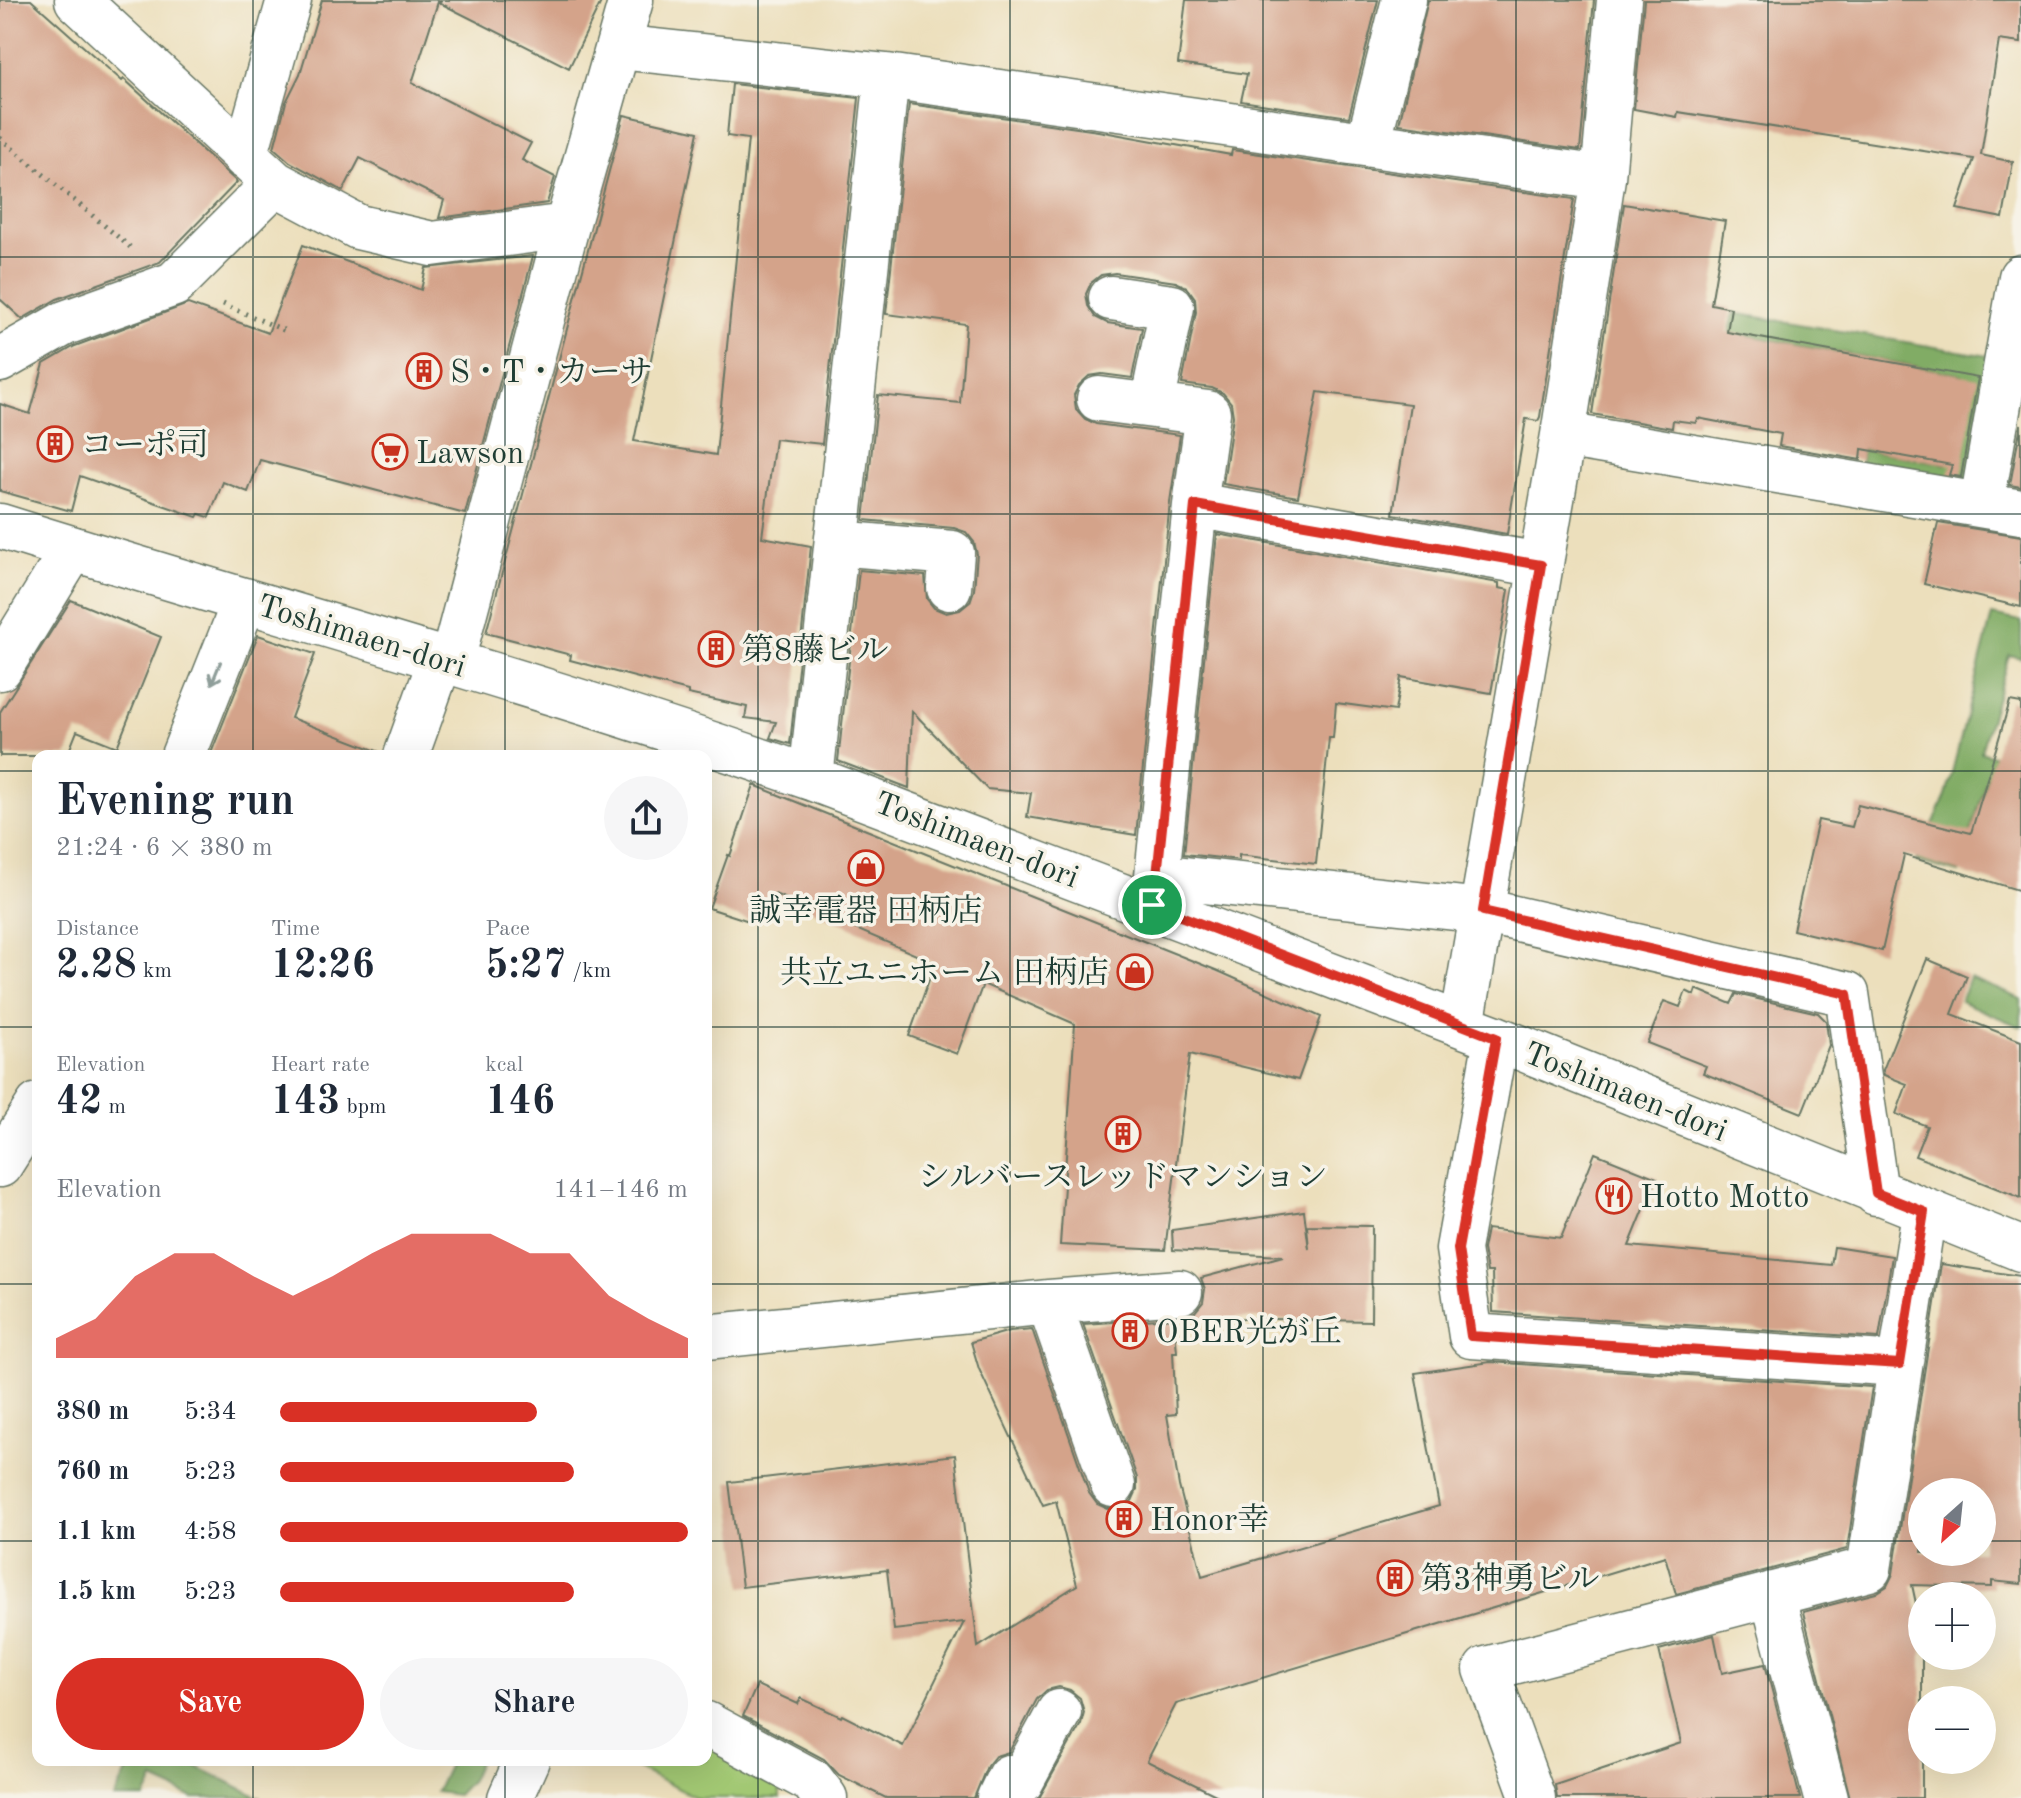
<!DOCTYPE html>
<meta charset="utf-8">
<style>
body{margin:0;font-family:"Old Standard TT","Noto Serif JP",serif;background:#f6f6f7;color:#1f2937;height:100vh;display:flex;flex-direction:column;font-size:30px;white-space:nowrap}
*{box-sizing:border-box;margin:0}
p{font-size:26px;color:#747a83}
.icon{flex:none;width:44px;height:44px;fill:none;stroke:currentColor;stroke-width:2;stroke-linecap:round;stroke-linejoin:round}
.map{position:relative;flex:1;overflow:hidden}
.details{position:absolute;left:32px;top:750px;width:680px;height:1016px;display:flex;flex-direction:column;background:#fff;border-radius:16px;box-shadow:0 8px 32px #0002}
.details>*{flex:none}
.needle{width:52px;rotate:207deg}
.controls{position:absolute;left:1908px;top:1478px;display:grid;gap:16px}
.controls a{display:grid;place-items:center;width:88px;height:88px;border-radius:50%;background:#fff;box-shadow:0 8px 32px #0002;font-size:40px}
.pin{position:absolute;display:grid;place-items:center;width:68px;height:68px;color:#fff;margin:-34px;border:4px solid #fff;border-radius:50%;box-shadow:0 2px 8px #0007}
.round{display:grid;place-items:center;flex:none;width:84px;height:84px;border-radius:42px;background:#f6f6f7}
.overview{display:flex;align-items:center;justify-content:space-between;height:136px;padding:0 24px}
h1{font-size:44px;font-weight:600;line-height:60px}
.figures{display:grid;grid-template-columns:repeat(3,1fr);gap:12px;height:136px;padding:8px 24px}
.figures div{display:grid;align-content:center}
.figures b{font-size:40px;font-weight:600}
.figures small{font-size:22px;font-weight:400}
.figures p{font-size:22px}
.chart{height:224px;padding:16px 24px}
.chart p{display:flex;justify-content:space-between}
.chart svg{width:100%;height:144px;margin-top:8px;fill:#d93025;opacity:.7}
.button{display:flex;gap:16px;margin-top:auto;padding:16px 24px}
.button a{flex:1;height:92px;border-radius:48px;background:#d93025;color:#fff;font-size:32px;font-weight:600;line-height:92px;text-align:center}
.button a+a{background:#f6f6f7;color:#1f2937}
ul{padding:0 24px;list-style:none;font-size:26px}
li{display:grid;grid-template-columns:128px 96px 1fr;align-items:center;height:60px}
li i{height:20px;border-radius:10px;background:#d93025}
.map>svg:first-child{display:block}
</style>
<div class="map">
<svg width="2021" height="1798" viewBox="0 0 2021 1798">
<rect width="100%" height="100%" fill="#f7f3e8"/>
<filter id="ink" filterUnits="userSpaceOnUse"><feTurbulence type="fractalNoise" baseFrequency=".0125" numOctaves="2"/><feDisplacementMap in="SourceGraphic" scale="16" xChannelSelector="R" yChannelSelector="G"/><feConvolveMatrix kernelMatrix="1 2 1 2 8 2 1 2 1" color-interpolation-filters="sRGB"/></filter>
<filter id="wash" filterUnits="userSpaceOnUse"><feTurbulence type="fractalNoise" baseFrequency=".006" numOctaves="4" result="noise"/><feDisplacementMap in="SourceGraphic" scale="32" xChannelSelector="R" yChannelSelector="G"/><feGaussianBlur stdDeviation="1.8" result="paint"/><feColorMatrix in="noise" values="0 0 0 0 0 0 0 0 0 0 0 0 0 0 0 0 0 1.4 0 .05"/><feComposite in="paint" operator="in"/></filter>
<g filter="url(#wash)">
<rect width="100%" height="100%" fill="#ecdfbc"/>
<path fill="#a2c873" stroke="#608254" stroke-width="2" d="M706,1739L779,1776L780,1798H697L620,1760H706Z"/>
<path fill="#81ac65" stroke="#50744c" stroke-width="2" d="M1734,313L1989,356L1971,479L1957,488L1860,470L1862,449L1946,464L1962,375L1745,335L1728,343Z
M1992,615L2021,621V658L2009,655L1981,752L2002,759L1987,778L1959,873L1916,861L1946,796Z
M1970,978L2021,999V1027L1960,1001Z
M133,1760H183L261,1798H193L154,1780L145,1798H114Z
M451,1760H480L471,1780L457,1795L436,1792Z"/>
<g id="blocks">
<path fill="#d4a38a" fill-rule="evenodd" d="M0,0H31L122,81L124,79L237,182L160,262L57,299L22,319L0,299Z
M322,0H602L569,68L438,2L412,83L531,143L522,160L555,177L547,203L439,218L444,200L360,158L343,191L290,162L274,148L286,102L300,74Z
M1186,0H1378L1349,117L1241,101L1247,74L1178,64Z
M1428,0H1594L1580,150L1399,124Z
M1644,0H2021V43L1999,40L1981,155L2013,162L2003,218L1957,209L1974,159L1678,112L1677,117L1634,109Z
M732,84L859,98L822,444L775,439L762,537L811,546L790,744L770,738L776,722L745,718L747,707L688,694V691L570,660L571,655L486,633L624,115L698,132L634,441L716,455L748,139L727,136Z
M909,104L1098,131L1231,155L1232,150L1574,199L1540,417L1538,421L1526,419L1507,534L1393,514L1410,404L1318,392L1298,497L1223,484L1233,416L1231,403L1223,393L1212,388L1182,384L1196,312L1195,298L1187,287L1176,282L1115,273L1101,275L1091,283L1086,294L1088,306L1095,317L1107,323L1142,328L1132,378L1102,374L1089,376L1079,385L1074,395L1076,409L1085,419L1096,424L1180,435L1170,502L1136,835L1027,817L1031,793L987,789L912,711L909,788L838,761L859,570L925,576L927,599L934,608L946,613L960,610L970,602L974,590L977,554L974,542L966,532L954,528L864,520L878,395L960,403L966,324L886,314Z
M1624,204L1725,221L1711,304L1731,308L1727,332L1978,378L1961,477L1949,475L1952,465L1862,449L1861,460L1779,446L1781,434L1697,418L1696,423L1673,420L1672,428L1592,414Z
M303,245L421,290L426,268L533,256L465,514L260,460L248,492L223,482L209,517L199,514L197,517L80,476L71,511L0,491V404L30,414L44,364L75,346L188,304L268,333Z
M2021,424V487L2010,485Z
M1938,523L2021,536V607L1924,584Z
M1217,534L1499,583V588L1509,590L1491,693L1401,677L1395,711L1336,703L1333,738H1329L1316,864L1239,855V860L1184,854Z
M71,600L161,637L117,747L77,731L67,756H0V712Z
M258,635L315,654L291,718L380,752L379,756H210Z
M2010,701L2021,703V891L1904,855L1882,951L1793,930L1818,820L1852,827L1858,805L1971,833Z
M754,785L1218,971L1321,1017L1298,1080L1190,1054L1165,1250L1060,1245L1075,1024L983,984L957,1054L909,1036L935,963L775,894L768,916L752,911L749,921L709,908L728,855L730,856Z
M1927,959L1967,976L1952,1014L2021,1041V1198L1915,1156L1927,1126L1896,1114L1907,1084L1884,1075L1883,1070Z
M1696,989L1731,1004L1736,994L1818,1013L1826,1021L1829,1045L1802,1113L1703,1073L1706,1066L1647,1043L1664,1001L1680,1007L1686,991L1694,995Z
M1595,1153L1657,1178L1629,1246L1831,1265L1834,1247L1892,1256L1879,1338L1493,1312L1492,1272H1487L1483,1249L1487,1229L1561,1238Z
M1304,1211L1309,1249L1307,1225L1372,1226L1371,1321L1183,1317L1195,1312L1203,1302L1205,1289L1201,1278L1283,1256L1173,1250L1172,1230Z
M1941,1264L2021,1276V1584L1992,1581V1587L1912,1585L1922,1631V1798H1850L1803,1612L1876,1593L1887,1586L1893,1574ZM1922,1492H1982V1552H1922Z
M1174,1318L1177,1352H1173L1176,1414L1167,1415L1179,1486L1202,1576L1439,1506L1415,1373L1490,1362L1872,1387L1847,1549L1676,1594L1665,1556L1176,1704L1147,1761L1222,1798H1039L1081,1724L1084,1712L1080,1698L1070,1690L1059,1687L1047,1690L1037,1699L1009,1752L995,1756L987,1766L974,1798H886L839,1775L824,1759L743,1716L757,1685L798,1704L801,1698L841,1717L842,1715L903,1746L964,1622L894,1630L887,1570L742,1587L729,1482L955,1455L978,1647L1077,1585L1056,1501L1043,1505L979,1369L971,1342L1010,1331L1032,1329L1089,1493L1097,1504L1108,1509H1120L1132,1501L1137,1490V1478L1083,1324Z
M1714,1635L1722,1673L1765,1664L1800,1798H1557L1555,1785L1681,1743L1659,1650Z"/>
</g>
</g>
<g filter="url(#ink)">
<use href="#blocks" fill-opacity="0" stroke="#677664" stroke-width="2"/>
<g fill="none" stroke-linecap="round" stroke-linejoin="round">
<defs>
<path id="minor" d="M77,0L275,183L358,227L432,244L567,226
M618,47L887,76L1603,178
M1368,144L1404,0
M245,157L289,0
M1111,298L1172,307L1152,405
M0,360L65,323L174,284L275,183
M1099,399L1208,413L1195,505L1157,876L1152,903
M1563,435L2021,512
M1982,503L2021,277
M1195,505L1541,565
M0,526C270,611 544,684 811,778L1496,1038L2021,1249
M837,543L952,553L949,588
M452,661L567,226L631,0
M0,668L73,549
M183,756L245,600
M406,756L441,658
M811,778L887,76
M1157,876L1483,911L1847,994L1876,1193
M1462,1025L1563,435L1603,178L1619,0
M1496,1038L1458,1249L1471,1336L1900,1364
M0,1165L38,1105
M1049,1302L1180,1292
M706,1337L1049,1302L1113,1485
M1772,1594L1826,1798
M706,1724L812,1781L825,1798
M510,1798L527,1760
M999,1798L1009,1777L1021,1782L1059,1712
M1533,1798L1486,1669L1869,1569L1924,1212"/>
</defs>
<use href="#minor" stroke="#677664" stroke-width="47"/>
<path stroke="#677664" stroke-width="5" stroke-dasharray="2 6" stroke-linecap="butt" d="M0,138L130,247
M223,304L288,332"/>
<use href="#minor" stroke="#fff" stroke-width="44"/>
</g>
<defs><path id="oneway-shaft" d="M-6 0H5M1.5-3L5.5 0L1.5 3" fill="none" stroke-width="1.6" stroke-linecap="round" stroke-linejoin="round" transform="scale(2)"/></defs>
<use stroke="#8f9e9a" href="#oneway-shaft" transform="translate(216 673) rotate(112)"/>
</g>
<g fill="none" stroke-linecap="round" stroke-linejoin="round" filter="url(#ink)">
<defs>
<path id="route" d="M1195,505L1541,565L1483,911L1847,994L1876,1193L1924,1212L1900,1364L1471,1336L1458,1249L1496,1038L1152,905L1157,876Z"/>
</defs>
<use href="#route" stroke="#fff" stroke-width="16"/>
<use href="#route" stroke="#d93025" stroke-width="10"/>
</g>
<path fill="none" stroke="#1f3d34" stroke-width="2" stroke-opacity="0.55" d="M253,0V756M505,0V756M758,0V1798M1010,0V1798M1263,0V1798M1516,0V1798M1768,0V1798M0,257H2021M0,514H2021M0,771H38M706,771H2021M0,1027H38M706,1027H2021M0,1284H38M706,1284H2021M0,1541H38M706,1541H1922M1982,1541H2021M253,1760V1798M505,1760V1798"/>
<defs>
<symbol id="building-ring" viewBox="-11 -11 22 22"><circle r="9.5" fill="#f7f3e8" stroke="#c8321e" stroke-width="1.5"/><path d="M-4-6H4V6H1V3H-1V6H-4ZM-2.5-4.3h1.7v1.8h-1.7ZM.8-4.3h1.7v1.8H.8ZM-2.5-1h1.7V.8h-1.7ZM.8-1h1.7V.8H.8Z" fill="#c8321e"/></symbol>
<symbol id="supermarket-ring" viewBox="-11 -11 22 22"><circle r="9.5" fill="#f7f3e8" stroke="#c8321e" stroke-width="1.5"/><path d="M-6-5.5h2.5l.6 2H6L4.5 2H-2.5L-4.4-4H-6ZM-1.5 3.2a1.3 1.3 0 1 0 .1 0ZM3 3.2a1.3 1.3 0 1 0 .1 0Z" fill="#c8321e"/></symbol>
<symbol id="shop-ring" viewBox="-11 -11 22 22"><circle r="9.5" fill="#f7f3e8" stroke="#c8321e" stroke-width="1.5"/><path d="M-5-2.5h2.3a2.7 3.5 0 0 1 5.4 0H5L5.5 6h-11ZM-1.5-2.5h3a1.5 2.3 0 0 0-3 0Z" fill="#c8321e"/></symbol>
<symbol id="restaurant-ring" viewBox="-11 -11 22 22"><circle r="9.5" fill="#f7f3e8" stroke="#c8321e" stroke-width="1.5"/><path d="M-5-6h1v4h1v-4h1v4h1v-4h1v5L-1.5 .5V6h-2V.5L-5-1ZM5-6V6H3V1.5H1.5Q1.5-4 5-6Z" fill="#c8321e"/></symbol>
</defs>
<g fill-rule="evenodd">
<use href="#building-ring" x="404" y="351" width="40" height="40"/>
<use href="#building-ring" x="35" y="424" width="40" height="40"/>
<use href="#supermarket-ring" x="370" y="432" width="40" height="40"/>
<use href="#building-ring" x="696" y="629" width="40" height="40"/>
<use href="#shop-ring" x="846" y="848" width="40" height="40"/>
<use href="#shop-ring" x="1115" y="952" width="40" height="40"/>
<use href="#building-ring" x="1103" y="1114" width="40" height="40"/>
<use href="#restaurant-ring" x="1594" y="1176" width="40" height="40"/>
<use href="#building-ring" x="1110" y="1311" width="40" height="40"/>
<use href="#building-ring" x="1104" y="1499" width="40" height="40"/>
<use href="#building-ring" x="1375" y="1558" width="40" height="40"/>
</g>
<g text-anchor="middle" stroke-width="7" stroke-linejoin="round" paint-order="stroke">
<g font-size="32" fill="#1f3d34" stroke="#f7f3e8" text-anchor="start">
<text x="450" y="382">S・T・カーサ</text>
<text x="81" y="455">コーポ司</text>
<text x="416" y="463">Lawson</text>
<text x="742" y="660">第8藤ビル</text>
<text x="866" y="921" text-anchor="middle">誠幸電器 田柄店</text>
<text x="1109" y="983" text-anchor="end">共立ユニホーム 田柄店</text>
<text x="1123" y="1187" text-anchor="middle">シルバースレッドマンション</text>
<text x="1640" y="1207">Hotto Motto</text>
<text x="1156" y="1342">OBER光が丘</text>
<text x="1150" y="1530">Honor幸</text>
<text x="1421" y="1589">第3神勇ビル</text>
</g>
<g font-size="32" fill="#1f3d34" stroke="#f7f3e8">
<text transform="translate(362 635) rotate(17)" y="11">Toshimaen-dori</text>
<text transform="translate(977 839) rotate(21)" y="11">Toshimaen-dori</text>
<text transform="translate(1626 1091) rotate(22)" y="11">Toshimaen-dori</text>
</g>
</g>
</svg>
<div class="controls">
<a><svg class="needle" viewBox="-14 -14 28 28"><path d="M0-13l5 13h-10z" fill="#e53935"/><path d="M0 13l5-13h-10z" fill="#747a83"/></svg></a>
<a>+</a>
<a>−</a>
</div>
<div class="pin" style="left:1152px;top:905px;background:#1e9e55"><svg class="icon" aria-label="arrive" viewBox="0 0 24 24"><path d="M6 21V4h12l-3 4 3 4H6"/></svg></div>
<section class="details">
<div class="overview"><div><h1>Evening run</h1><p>21:24 · 6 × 380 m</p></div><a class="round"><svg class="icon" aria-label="share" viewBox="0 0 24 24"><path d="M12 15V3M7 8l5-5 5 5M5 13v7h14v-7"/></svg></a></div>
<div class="figures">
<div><p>Distance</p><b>2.28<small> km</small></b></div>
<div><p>Time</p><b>12:26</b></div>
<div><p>Pace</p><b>5:27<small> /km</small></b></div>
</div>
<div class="figures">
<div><p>Elevation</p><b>42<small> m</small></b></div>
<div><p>Heart rate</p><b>143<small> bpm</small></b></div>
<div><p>kcal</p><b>146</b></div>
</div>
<div class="chart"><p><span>Elevation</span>141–146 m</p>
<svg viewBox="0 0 160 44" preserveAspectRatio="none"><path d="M0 44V38L10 32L20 19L30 12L40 12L50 19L60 25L70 19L80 12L90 6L100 6L110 6L120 12L130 12L140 25L150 32L160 38V44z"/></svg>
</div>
<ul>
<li><b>380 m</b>5:34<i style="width:63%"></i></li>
<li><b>760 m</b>5:23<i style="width:72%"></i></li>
<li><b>1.1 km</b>4:58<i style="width:100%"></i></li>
<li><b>1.5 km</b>5:23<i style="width:72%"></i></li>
</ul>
<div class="button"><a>Save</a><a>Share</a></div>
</section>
</div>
